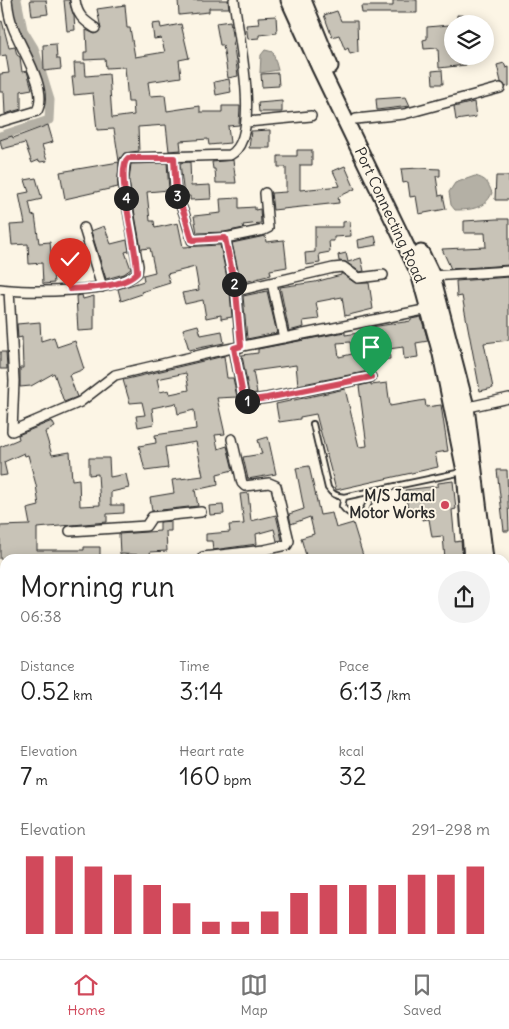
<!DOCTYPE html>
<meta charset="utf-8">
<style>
body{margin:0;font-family:Delius,sans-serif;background:#f2f2f2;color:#222;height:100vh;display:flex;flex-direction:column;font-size:19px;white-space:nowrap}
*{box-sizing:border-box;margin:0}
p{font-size:16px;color:#767676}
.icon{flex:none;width:28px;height:28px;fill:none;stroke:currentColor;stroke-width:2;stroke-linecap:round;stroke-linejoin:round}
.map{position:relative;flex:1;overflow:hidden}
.details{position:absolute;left:0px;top:554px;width:510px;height:406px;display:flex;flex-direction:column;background:#fff;border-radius:15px 15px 0 0;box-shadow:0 2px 12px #0003}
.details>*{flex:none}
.fabs{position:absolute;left:444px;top:15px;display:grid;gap:10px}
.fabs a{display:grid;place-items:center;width:50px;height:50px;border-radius:50%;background:#fff;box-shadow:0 2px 12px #0003;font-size:25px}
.pin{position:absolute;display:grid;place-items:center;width:42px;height:42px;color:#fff;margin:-51px -21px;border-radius:50% 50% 50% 0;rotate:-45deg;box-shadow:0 0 5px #0007}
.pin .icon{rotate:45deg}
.km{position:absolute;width:25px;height:25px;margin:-12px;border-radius:50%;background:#222;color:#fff;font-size:14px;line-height:25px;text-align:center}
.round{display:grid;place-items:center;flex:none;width:52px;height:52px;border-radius:26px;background:#f2f2f2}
.summary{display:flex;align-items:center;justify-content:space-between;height:85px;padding:0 20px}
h1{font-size:28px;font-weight:600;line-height:38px}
.stats{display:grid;grid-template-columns:repeat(3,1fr);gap:8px;height:85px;padding:5px 20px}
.stats div{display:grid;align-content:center}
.stats b{font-size:25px;font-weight:600}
.stats small{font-size:14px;font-weight:400}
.stats p{font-size:14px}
.chart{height:140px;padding:10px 20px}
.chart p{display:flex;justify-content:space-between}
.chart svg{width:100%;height:90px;margin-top:5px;stroke:#d1495b;stroke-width:6}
.dock{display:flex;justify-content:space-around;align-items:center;height:70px;border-top:1px solid #e0e0e0;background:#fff;font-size:14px;color:#767676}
.dock a{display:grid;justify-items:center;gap:2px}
.dock .active{color:#d1495b}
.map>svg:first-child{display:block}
</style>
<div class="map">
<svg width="509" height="959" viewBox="0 0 509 959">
<rect width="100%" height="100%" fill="#fcf5e5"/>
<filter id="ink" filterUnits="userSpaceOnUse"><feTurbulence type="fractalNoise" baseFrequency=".02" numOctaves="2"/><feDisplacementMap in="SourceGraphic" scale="10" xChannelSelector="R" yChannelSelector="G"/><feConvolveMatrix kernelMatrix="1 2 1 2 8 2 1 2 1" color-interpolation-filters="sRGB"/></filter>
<g filter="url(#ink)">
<path fill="#b4b0a5" stroke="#7d7b74" d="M265,50L273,52L278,70L260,73L261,55Z
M475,176C486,179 488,182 492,193C485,209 470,210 455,210L451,205L449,192L455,183Z"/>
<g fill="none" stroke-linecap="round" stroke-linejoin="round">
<path stroke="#b4b0a5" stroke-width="9" d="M0,136L49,120L50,100L34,48L23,30L17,0"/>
</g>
<path fill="#c8c3b7" stroke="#2b2b2b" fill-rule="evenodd" d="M30,0H46L48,14L32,16Z
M64,0H69L74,16L75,30L67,31Z
M178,0H228L229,8H209V12L179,15Z
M393,0H417V13H362L361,6H393Z
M125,5L127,28H130L135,57L165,52L161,38L154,39L152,24L160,23L161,28L181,24L189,58L179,60L181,77L148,82L150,96L165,95L167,111L200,106V112H222V106H240L239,125L228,126L230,143L209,145L208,139L180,141L181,150L169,151L166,125L138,127L139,151L124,153L119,161L114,129L97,130L93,93L74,95L72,77H75L74,63H85L86,76L109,74L112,118L134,115L133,102H128L125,67L106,68L105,59L84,60V52H87L86,30L95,34L101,29L97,9Z
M337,11L341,21H357L358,52L350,54L348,48L345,50L339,35L332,37L324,15Z
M457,15L473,16L472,24H457Z
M276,16L277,33L259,35V38L248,39L246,25L259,24L258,17Z
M2,21L9,48L15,47L17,55L20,57L22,72L27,71L32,89L21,91V109L5,114L4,92H0V74L9,73L6,55L0,56V22Z
M230,21L238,76L228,78L223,45H220L216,23Z
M449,25L450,56H466V65L439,68L438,48L424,49L423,40L427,39V27Z
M56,44L57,59H60L61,69L44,71L43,45Z
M504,63L506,68L509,67V86L506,87L501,82L497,65Z
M442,70L443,84H433L432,71Z
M278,73L279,86L262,87L261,74Z
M229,79L231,92L216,95L214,82Z
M406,97L410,106L377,110L376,99Z
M282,101V112H259L258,103Z
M474,102L476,117L456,120L454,107Z
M48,125L53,142L42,145L47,161L40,162L39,160L32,163L25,143L2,149L0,140L12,136L13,138Z
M270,130V148H249L251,131Z
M297,150H312V165H300V190L340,186L333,171L345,166L355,189L338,197L339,203L273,210L271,193L286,192V167H278V156H297Z
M233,160L236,183H216L215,169H213L212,162Z
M119,162L118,187L65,199L60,172Z
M190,162L191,186L210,185L211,199L190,200V196H184L180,163Z
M167,163L169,190L147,192L150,221H154L155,228L178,223L183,247L220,245L230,292L232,317L221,319V315L206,318L203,300L185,304L182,293L199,290L195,267L167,274L170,283L141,292L142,294L121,301L118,289L144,281L143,275L155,272L150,248L141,249L129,181L131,164Z
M420,168L440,169V176H436L439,196L443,195L446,209L419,214L416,196L410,197L408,182L403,183L401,169Z
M496,176H509V200H495Z
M36,178L42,199L29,202L32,216L35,215L39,243L50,242L54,283L43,284L42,263L29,264L28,244L12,245L10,225L25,224L19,194L29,192L25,180Z
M239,198V208L255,207V210L260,209L261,223L243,225L244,228L224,232L197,233L194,216L221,213L220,199Z
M497,219H509V265L451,269L442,249L486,247L485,233H464V221Z
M350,221L351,236L334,237V241H329L330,252L319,254L320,263L306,265L305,253L315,252V227H343V222Z
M104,226L111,244L127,240L129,251L125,252L131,269L124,274L106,279L91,231Z
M265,236L266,242L284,240L287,267L270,270L271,275L241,283L232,243Z
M375,236L377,245L359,248L358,240Z
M346,253L348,262L361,258L364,271L360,272L346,262L339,261L338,255Z
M341,273L355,283H369L373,309L345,316L342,297L316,302L319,319L303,321L304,327L289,331L280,287L315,282L341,275Z
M509,277V340L484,343L493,388L480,391L462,296L457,297L456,281Z
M267,291L277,333L247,339L243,296Z
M82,295L83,299L94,296V330L78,331L76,296Z
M421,317L428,341L416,343L418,357L404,359L403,347L389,349L390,359L367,362L369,371L298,385L296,365L253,371L257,393L249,394L242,355L258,353V349L345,332V335L366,332L365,328L411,321V319ZM350,342L352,354L339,357L337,343Z
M40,322L41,341L54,337L57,347L75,341L84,369L69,375L77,397L64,402L54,373L31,386L20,387V368H23L22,337L18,338L17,324Z
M198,325L201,335L222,331L224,343L189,350L183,329Z
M0,352H6L7,369H0Z
M224,356L227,378H233L237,397L217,398L225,434L215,435L218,449L227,446L233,470L217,474L218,485L195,490L198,506L152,511L150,497L174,493L172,480L203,476L196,442L165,447L168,468L145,471L139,446L156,443L155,435L196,429L194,410L178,414L176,403L152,408L154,424L138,427L136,416L145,415L142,402L130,403L123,380ZM186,373L189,390L170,394L169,390L160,392L157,379Z
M371,383V385L387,383L390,406L425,400L426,407L441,405L448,451L435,453L438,467L336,490L316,414L300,417V419L279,422L276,404L345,389L359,447L367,446L359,386Z
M52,421L55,427L45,432L52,455L70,452L72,480L79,479L80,506L100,505L98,474L89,475V458H109L110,477L126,474L129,488L111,492V505H124V513L107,514V522L37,528V550H84V547H100V559H0V526L30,525L27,509L39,506L36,485L28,455L25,456L24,453L4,462L7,475L0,476V447L19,439L18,435Z
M268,437L276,474L248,479L243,457L262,454L258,440Z
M309,466L320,515L332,513L336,528L353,523L364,559H307L301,538L314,534L310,517L291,524L289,514L304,509L296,468Z
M497,470H507L509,531H504Z
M453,481L456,509L452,510L455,542L461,541L463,559H445L443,536L432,537L429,519L422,520L421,509L408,510L405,490L438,486V483Z
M248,493L251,521L276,515L282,540L277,541L274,529L256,534L257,544L213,550L212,541H206V534L230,532L229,525L244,524L240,494Z
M223,505L224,514L210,515L209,506Z
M171,521V531H166L167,551L150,552L151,555L120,554L119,534L160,531V522Z"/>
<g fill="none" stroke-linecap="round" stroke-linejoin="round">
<defs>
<path id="lane" d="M313,424L328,488C332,494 336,496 344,497L462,472
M344,497L342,506C356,525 371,511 370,492"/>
<path id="street" d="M75,0C77,15 83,20 95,28
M356,119L404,114L500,88
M0,122L37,111C49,89 21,49 13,27C9,18 8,9 7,0
M247,122L311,116
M173,158L176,194L184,213L192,240L225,238L264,230L268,228L265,193
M84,228L102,287
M225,238L236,291L241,347
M432,276L509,271
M272,283L284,338
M0,289C29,293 117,293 137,273L138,266L123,181L125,161L128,158L230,155C263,138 237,31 234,0
M9,290L14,381L12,431L80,402L115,375L213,352L429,309
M236,291L333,268L343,267L358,278L383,275
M234,348L244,401L267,398L371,377
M464,408L509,398
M70,531L146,526L152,517L201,512
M203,557L264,550L287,545L289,541L276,486L269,483L245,486L242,483L232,439
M0,795L5,817
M505,874L509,873
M0,937H5
M117,955L119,959
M211,955L212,959
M279,955V959
M432,958V959"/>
<path id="secondary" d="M0,731H5"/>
<path id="highway" d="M289,0L319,66L419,273L441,354L465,471L472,559
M303,0L330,66
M421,253L432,276L466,407L485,559
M505,731L507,737L505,748
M505,912L506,959
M495,955V959"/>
</defs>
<use href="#lane" stroke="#2b2b2b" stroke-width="8"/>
<use href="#street" stroke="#2b2b2b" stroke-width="12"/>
<use href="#secondary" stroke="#2b2b2b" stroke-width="16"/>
<use href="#highway" stroke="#2b2b2b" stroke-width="19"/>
<use href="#lane" stroke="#fcf5e5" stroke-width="4.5"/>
<use href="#street" stroke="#fcf5e5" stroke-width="9"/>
<use href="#secondary" stroke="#fcf5e5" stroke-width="12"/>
<use href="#highway" stroke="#fcf5e5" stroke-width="15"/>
</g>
</g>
<g fill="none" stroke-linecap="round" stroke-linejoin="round" filter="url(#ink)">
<defs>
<path id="route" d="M70,289C89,288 124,287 137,273C138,251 114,169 128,158H174L176,194L184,213L192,240L225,238L236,291L241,346L234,348L244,401L267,398L371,377"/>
</defs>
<use href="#route" stroke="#fff" stroke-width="10"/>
<use href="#route" stroke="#d1495b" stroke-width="6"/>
</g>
<circle fill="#d1495b" stroke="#fcf5e5" stroke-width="2" cx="445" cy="505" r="5"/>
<g text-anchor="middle" stroke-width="4" stroke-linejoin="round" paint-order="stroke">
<g font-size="15" fill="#2b2b2b" stroke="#fcf5e5">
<text transform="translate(390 215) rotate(65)" y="5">Port Connecting Road</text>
</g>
<g font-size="15" font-weight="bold" fill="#2b2b2b" stroke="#fcf5e5" text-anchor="end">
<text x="435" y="501">M/S Jamal<tspan x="435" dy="17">Motor Works</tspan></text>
</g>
</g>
</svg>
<div class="fabs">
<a><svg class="icon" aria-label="layers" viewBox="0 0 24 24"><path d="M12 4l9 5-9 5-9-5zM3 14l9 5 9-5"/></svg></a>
</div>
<div class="pin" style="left:371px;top:377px;background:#1e9e55"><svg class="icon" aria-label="arrive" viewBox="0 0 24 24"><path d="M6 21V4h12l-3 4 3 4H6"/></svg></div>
<div class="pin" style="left:70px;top:289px;background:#d93025"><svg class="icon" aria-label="check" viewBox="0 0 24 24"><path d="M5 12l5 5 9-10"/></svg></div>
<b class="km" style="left:247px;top:401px">1</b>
<b class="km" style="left:234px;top:284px">2</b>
<b class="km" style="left:177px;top:196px">3</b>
<b class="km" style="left:126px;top:198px">4</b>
<section class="details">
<div class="summary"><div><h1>Morning run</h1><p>06:38</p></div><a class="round"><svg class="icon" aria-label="share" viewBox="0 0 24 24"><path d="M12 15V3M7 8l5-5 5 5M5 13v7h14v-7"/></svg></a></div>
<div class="stats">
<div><p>Distance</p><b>0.52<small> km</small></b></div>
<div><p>Time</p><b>3:14</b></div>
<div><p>Pace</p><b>6:13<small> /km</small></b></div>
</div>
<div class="stats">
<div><p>Elevation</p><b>7<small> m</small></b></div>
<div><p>Heart rate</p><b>160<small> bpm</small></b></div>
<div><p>kcal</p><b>32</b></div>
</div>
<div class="chart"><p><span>Elevation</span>291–298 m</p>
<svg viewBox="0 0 160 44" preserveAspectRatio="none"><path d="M5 44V6M15 44V6M25 44V11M35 44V15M45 44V20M55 44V29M65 44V38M75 44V38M85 44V33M95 44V24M105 44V20M115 44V20M125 44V20M135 44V15M145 44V15M155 44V11"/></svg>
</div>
</section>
</div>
<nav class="dock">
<a class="active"><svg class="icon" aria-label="home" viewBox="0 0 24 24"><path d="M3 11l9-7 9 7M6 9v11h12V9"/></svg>Home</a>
<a><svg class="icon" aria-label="map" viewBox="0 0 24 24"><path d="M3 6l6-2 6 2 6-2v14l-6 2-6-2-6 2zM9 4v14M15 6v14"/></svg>Map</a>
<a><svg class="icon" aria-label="saved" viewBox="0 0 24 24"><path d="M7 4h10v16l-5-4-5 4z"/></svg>Saved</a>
</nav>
